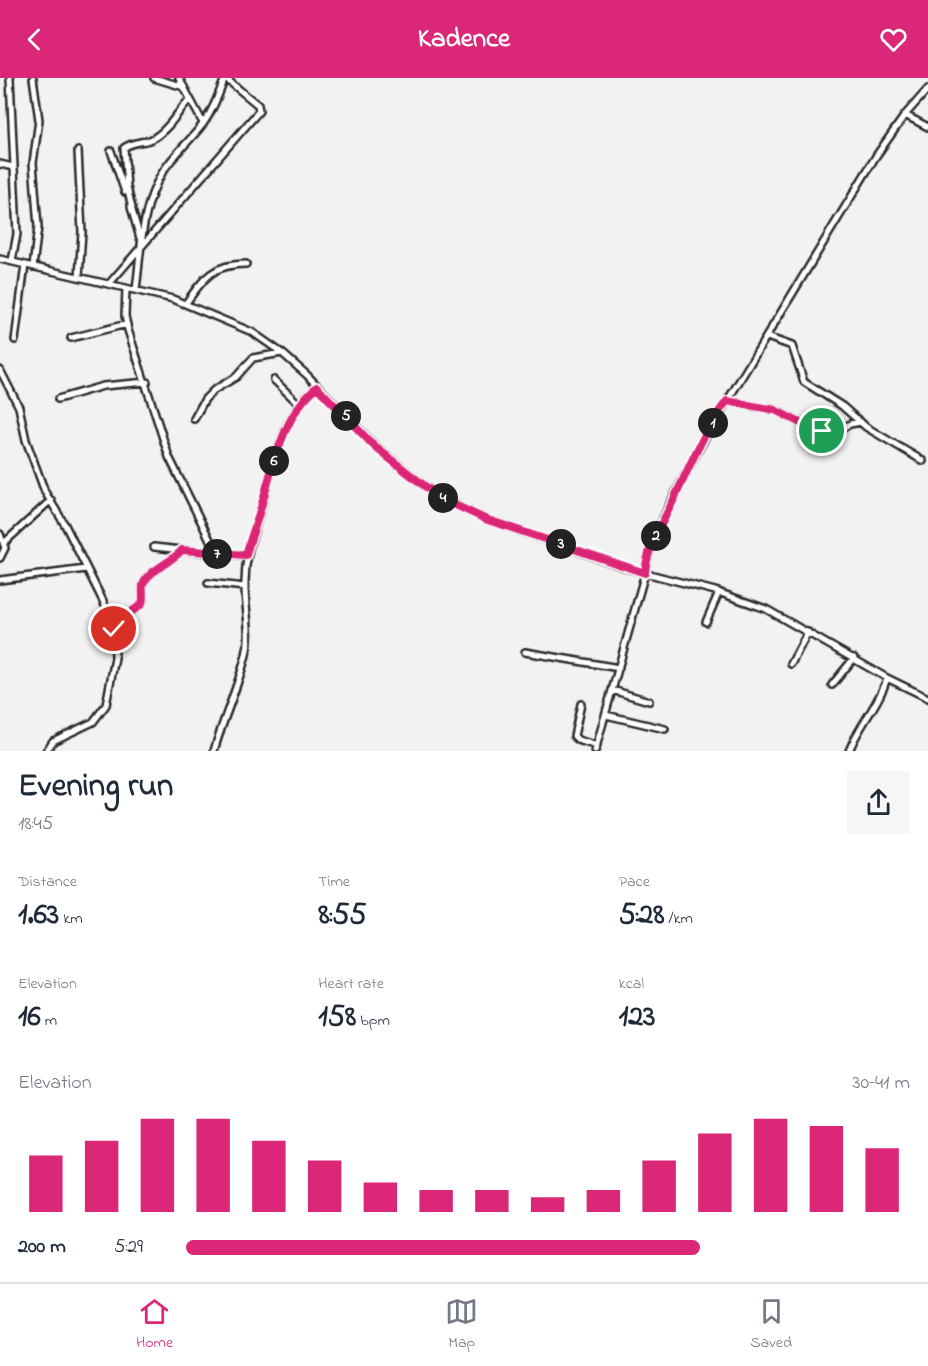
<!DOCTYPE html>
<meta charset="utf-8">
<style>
body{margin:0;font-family:"Indie Flower",sans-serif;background:#f6f6f7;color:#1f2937;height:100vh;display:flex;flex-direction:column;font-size:22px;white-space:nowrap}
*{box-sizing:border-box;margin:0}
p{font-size:20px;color:#747a83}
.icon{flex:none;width:33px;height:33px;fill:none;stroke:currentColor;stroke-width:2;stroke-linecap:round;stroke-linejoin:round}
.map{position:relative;height:673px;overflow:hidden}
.side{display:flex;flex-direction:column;background:#fff;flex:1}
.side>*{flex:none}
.pin{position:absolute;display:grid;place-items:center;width:51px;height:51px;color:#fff;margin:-26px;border:3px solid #fff;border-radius:50%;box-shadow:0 2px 6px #0007}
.km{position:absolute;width:30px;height:30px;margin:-15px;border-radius:50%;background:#222;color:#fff;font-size:16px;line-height:30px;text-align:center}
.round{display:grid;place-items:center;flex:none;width:63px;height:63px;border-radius:0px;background:#f6f6f7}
.summary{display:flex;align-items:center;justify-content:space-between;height:102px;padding:0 18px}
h1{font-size:33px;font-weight:700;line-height:45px}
.stats{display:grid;grid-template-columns:repeat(3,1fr);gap:9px;height:102px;padding:6px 18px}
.stats div{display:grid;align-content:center}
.stats b{font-size:30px;font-weight:700}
.stats small{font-size:16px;font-weight:400}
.stats p{font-size:16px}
.chart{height:168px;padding:12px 18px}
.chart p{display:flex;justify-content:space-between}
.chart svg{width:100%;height:108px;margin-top:6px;stroke:#db2777;stroke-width:6}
ul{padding:0 18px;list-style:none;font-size:20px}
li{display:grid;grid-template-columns:96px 72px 1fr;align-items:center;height:45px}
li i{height:15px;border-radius:8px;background:#db2777}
header{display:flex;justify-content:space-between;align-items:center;height:78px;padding:0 18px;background:#db2777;color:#fff;font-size:27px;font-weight:700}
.dock{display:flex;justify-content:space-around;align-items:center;height:84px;border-top:2px solid #e0e1e3;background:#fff;font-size:16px;color:#747a83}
.dock a{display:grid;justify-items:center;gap:3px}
.dock .selected{color:#db2777}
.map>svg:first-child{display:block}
</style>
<header><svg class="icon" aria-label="back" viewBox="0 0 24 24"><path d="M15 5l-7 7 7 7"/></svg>Kadence<svg class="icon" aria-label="heart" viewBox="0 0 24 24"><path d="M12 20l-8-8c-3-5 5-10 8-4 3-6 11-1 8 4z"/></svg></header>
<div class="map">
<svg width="928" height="673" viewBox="0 0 928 673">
<rect width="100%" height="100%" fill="#f2f2f2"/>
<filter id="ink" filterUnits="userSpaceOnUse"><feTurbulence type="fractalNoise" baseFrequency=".0167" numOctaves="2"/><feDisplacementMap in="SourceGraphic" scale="12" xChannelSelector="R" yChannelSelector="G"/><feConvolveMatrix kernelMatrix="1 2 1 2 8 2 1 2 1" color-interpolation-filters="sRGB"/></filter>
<g filter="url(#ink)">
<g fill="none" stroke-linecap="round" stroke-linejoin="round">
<defs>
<path id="street" d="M10,0L17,156L12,183
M154,0L184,9
M179,0L203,45
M905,37L928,49
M78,73L82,154L79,199
M111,73L125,114
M0,86L13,89
M131,129L140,160
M132,130L127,109L124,70C133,63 143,65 152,61C168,53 178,33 190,21
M0,181L173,221L252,254L282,275L307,297L376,369L426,409L453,426L485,441L630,491L715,513L766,531L887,600L928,620
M33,189L38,149L33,85L39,42L33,0
M109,206L259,33L258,27L225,0
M126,210L125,238L128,252L169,379L217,476
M136,212C141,173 141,130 162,95C173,77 190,63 203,46C213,32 219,16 225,0
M186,225C204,200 213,186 246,186
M767,259L792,268L804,304L842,328L866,349L923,383
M71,260L127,246
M15,262L25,187
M0,292L19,329L26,362L45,414L65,447L104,525L114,551L115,580L106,627L93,644L53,663L46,673
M274,302L300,327
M58,321L103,308L147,304
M727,323L775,332L814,352L822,353L828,351L838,353L850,346L861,344
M194,341L205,321L214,312L236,299L253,280L282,275
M0,456L5,470L0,480
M4,465L51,422
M154,469L217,476L246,477
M0,502L86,491
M208,505L245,509
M706,544L719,514
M114,551L122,541L142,526C144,520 142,513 143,507C147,493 171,485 182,472
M525,574L619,590
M791,586L808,554
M832,607L854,580
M612,612L649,623
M581,626L574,658L578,662L597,668
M606,637L665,651
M214,673C223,641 238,609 246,577C252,553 244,528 245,504C245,480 251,463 258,441C271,399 280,337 317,309
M595,673L645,495C648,460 688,392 706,358L876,78L905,37L928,11
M849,673C859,647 879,627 887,600"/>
</defs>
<use href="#street" stroke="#2b2b2b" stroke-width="10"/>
<use href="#street" stroke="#fff" stroke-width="5"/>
</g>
</g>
<g fill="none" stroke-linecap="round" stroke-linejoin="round" filter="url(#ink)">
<defs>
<path id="route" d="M114,551L122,541L142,526C144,520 142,513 143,507C147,493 171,485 182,472L246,477C249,465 253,454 257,442C271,400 280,338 317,309L375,369L426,409L453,426L485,441L645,495C647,469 663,444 674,421C690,388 704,352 727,323L775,332L814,352L822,353"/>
</defs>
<use href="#route" stroke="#fff" stroke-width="12"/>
<use href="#route" stroke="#db2777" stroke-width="8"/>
</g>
</svg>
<div class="pin" style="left:822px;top:353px;background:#1e9e55"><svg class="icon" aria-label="arrive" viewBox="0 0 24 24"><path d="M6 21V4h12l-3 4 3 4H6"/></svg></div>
<div class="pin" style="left:114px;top:551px;background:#d93025"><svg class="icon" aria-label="check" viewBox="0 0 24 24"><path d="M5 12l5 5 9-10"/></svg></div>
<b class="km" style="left:713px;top:345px">1</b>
<b class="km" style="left:656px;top:458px">2</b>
<b class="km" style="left:561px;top:466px">3</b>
<b class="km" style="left:443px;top:420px">4</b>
<b class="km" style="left:346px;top:338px">5</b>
<b class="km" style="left:274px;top:383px">6</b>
<b class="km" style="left:217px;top:476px">7</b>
</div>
<section class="side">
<div class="summary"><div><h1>Evening run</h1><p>18:45</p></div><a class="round"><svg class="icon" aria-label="share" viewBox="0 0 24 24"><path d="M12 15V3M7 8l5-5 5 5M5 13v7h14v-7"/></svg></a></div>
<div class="stats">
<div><p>Distance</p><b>1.63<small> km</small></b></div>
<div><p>Time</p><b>8:55</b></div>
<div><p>Pace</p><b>5:28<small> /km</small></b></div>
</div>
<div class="stats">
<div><p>Elevation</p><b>16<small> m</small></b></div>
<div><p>Heart rate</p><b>158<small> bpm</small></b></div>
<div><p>kcal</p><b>123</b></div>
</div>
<div class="chart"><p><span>Elevation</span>30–41 m</p>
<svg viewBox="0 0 160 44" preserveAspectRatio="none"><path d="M5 44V21M15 44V15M25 44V6M35 44V6M45 44V15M55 44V23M65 44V32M75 44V35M85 44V35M95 44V38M105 44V35M115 44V23M125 44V12M135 44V6M145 44V9M155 44V18"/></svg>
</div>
<ul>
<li><b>200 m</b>5:29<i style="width:71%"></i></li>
</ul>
</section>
<nav class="dock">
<a class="selected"><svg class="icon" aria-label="home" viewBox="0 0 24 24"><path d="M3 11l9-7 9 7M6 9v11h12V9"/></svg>Home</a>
<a><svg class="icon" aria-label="map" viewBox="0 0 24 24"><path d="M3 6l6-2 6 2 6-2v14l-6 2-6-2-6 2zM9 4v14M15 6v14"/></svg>Map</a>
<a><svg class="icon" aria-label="saved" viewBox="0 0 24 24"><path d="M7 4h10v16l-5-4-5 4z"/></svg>Saved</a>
</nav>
